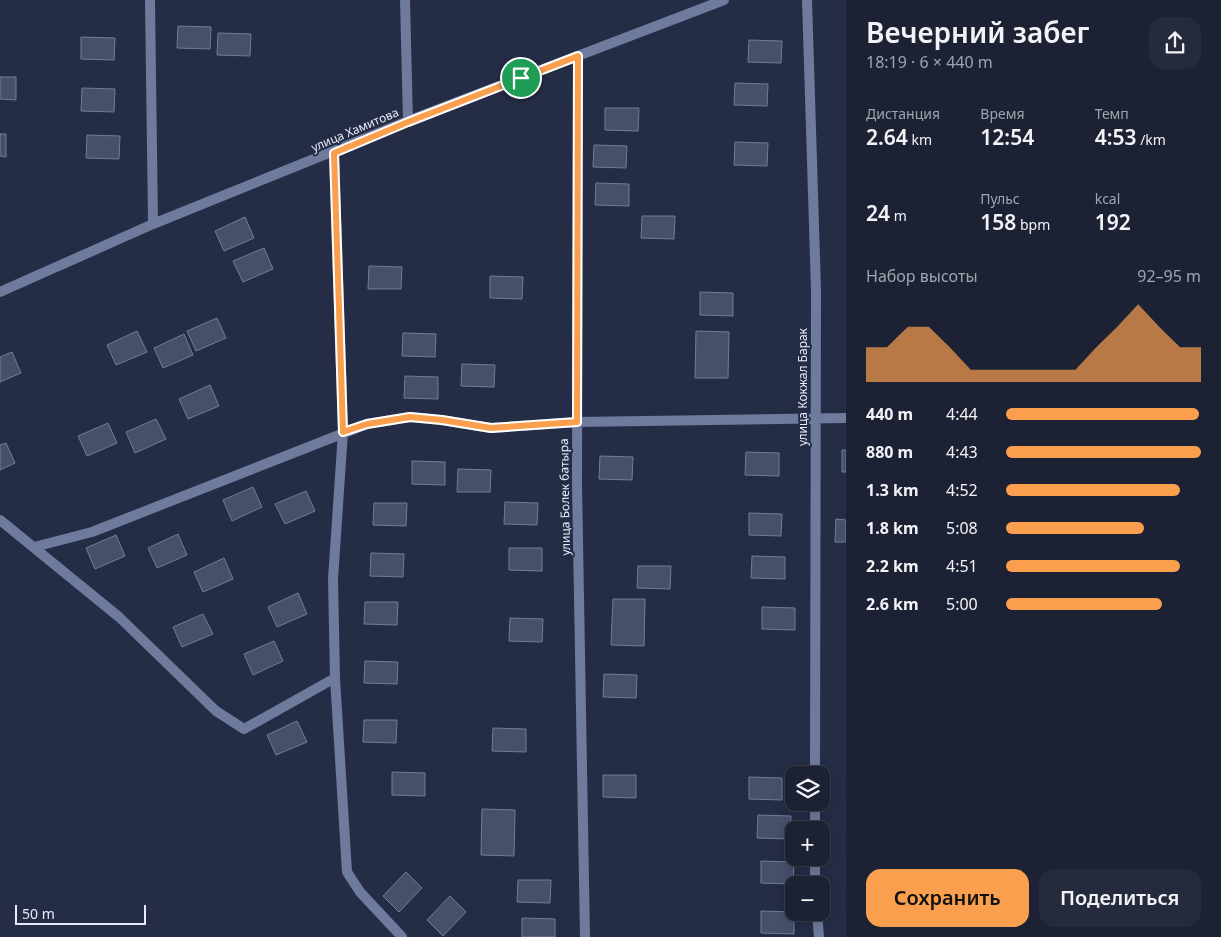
<!DOCTYPE html>
<html lang="ru">
<meta charset="utf-8">
<style>
body{margin:0;font-family:"Noto Sans",sans-serif;background:#252a3c;color:#f1f3f6;height:100vh;display:flex;flex-direction:column;font-size:19px;white-space:nowrap}
*{box-sizing:border-box;margin:0}
p{font-size:16px;color:#a0a4ac}
.icon{flex:none;width:28px;height:28px;fill:none;stroke:currentColor;stroke-width:2;stroke-linecap:round;stroke-linejoin:round}
.map{position:relative;flex:1;overflow:hidden}
.drawer{display:flex;flex-direction:column;background:#1c2234;width:375px}
.drawer>*{flex:none}
.fabs{position:absolute;left:785px;top:766px;display:grid;gap:10px}
.fabs a{display:grid;place-items:center;width:45px;height:45px;border-radius:10px;background:#1c2234;box-shadow:0 2px 12px #0003,0 0 0 1px #3a3f4f;font-size:25px}
.scale{position:absolute;left:15px;bottom:12px;width:131px;box-sizing:border-box;padding-left:5px;border:2px solid #e5ebfc;border-top:0;font-size:14px;line-height:18px;white-space:nowrap;color:#e5ebfc;-webkit-text-stroke:4px #252d46;paint-order:stroke}
.pin{position:absolute;display:grid;place-items:center;width:42px;height:42px;color:#fff;margin:-21px;border:2px solid #fff;border-radius:50%;box-shadow:0 1px 5px #0007}
.round{display:grid;place-items:center;flex:none;width:52px;height:52px;border-radius:15px;background:#252a3c}
.headline{display:flex;align-items:center;justify-content:space-between;height:85px;padding:0 20px}
h1{font-size:28px;font-weight:600;line-height:38px}
.figures{display:grid;grid-template-columns:repeat(3,1fr);gap:8px;height:85px;padding:5px 20px}
.figures div{display:grid;align-content:center}
.figures b{font-size:21px;font-weight:600}
.figures small{font-size:14px;font-weight:400}
.figures p{font-size:14px}
.chart{height:140px;padding:10px 20px}
.chart p{display:flex;justify-content:space-between}
.chart svg{width:100%;height:90px;margin-top:5px;fill:#fa9f4e;opacity:.7}
.button{display:flex;gap:10px;margin-top:auto;padding:10px 20px}
.button a{flex:1;height:58px;border-radius:15px;background:#fa9f4e;color:#111;font-size:20px;font-weight:600;line-height:58px;text-align:center}
.button a+a{background:#252a3c;color:#f1f3f6}
ul{padding:0 20px;list-style:none;font-size:16px}
li{display:grid;grid-template-columns:80px 60px 1fr;align-items:center;height:38px}
li i{height:12px;border-radius:6px;background:#fa9f4e}
main{display:flex;flex:1;min-height:0}
.map>svg:first-child{display:block}
</style>
<main>
<div class="map">
<svg width="846" height="937" viewBox="0 0 846 937">
<rect width="100%" height="100%" fill="#252d46"/>
<path fill="#46506b" stroke="#727c9a" d="M178,26L211,27L210,49L177,48Z
M218,33L251,34L250,56L217,55Z
M81,37L115,38L114,60L81,59Z
M749,40L782,41L781,63L748,62Z
M0,77H16V100L0,99Z
M735,83L768,84L767,106L734,105Z
M82,88L115,89L114,112L81,111Z
M605,108H639L638,131L605,130Z
M0,134H6V157L0,156Z
M87,135L120,136L119,159L86,158Z
M735,142L768,143L767,166L734,165Z
M594,145L627,146L626,168L593,167Z
M596,183L629,184V206L595,205Z
M642,216H675L674,239L641,238Z
M245,217L254,238L224,251L215,231Z
M264,248L273,269L243,282L233,261Z
M369,266L402,267L401,289H368Z
M490,276L523,277L522,299L490,298Z
M700,292L733,293V316L700,315Z
M217,318L226,338L196,351L187,331Z
M137,331L147,352L116,365L107,345Z
M696,331L729,332L728,378H695Z
M403,333L436,334L435,357L402,356Z
M184,334L193,355L163,368L154,348Z
M12,352L21,373L0,382V357Z
M462,364L495,365L494,387L461,386Z
M405,376L438,377V399L404,398Z
M210,385L219,406L188,419L179,399Z
M156,419L166,439L135,453L126,432Z
M108,423L117,443L87,456L78,436Z
M6,443L15,463L0,470V445Z
M842,450H846V472H842Z
M746,452L779,453V476L745,475Z
M600,456L633,457L632,480L599,479Z
M412,461L445,462V485L412,484Z
M458,469L491,470L490,492H457Z
M253,487L262,507L232,521L223,500Z
M306,491L315,511L285,524L275,504Z
M505,502L538,503L537,525L504,524Z
M374,503H407L406,526L373,525Z
M749,513L782,514L781,536L749,535Z
M836,519L846,520V542H835Z
M178,534L187,555L157,568L148,548Z
M116,535L125,556L95,569L86,548Z
M509,548H542V571L509,570Z
M371,553L404,554L403,577L370,576Z
M752,556L785,557V579L751,578Z
M224,558L233,579L203,592L194,572Z
M638,566H671L670,589L637,588Z
M298,593L307,614L277,627L268,607Z
M613,599H645L644,646L611,645Z
M365,602H398L397,625L364,624Z
M762,607L795,608V630L762,629Z
M203,614L213,634L182,647L173,627Z
M510,618L543,619L542,642L509,641Z
M274,641L283,661L253,675L244,654Z
M365,661L398,662L397,684L364,683Z
M604,674L637,675L636,698L603,697Z
M364,720H397L396,743L363,742Z
M297,721L307,742L276,755L267,735Z
M493,728L526,729V752L492,751Z
M392,772L425,773V796L392,795Z
M603,775H636V798L603,797Z
M749,777L782,778V800L749,799Z
M482,809L515,810L514,856L481,855Z
M758,815L791,816L790,839L757,838Z
M761,861L794,862L793,884L761,883Z
M406,872L422,888L399,912L383,896Z
M518,880H551L550,903L517,902Z
M450,896L466,912L443,936L427,920Z
M761,911L794,912V934L761,933Z
M522,918L555,919V937H522Z"/>
<g fill="none" stroke-linecap="round" stroke-linejoin="round">
<path stroke="#6f7b9c" stroke-width="10" d="M150,0L153,224
M405,0L408,121
M807,0L816,290L815,775
M578,56L577,484L585,937
M334,153L343,432L333,579L335,678L347,872L360,892L402,937
M0,520L119,617L216,711L244,729L335,678
M34,547L92,532L367,424L410,417L441,420L491,428L577,422L846,418
M815,830V802
M815,885V858
M817,912L819,937"/>
<path stroke="#6f7b9c" stroke-width="10" d="M0,292L153,224L408,121L724,0"/>
</g>
<g fill="none" stroke-linecap="round" stroke-linejoin="round">
<defs>
<path id="route" d="M578,56L577,422L491,428L442,420L410,417L367,424L343,432L334,153L408,122Z"/>
</defs>
<use href="#route" stroke="#fff" stroke-width="10"/>
<use href="#route" stroke="#fa9f4e" stroke-width="6"/>
</g>
<g text-anchor="middle" stroke-width="4" stroke-linejoin="round" paint-order="stroke">
<g font-size="12" fill="#e5ebfc" stroke="#252d46">
<text transform="translate(355 130) rotate(-23)" y="4">улица Хамитова</text>
<text transform="translate(803 387) rotate(-90)" y="4">улица Кокжал Барак</text>
<text transform="translate(565 497) rotate(-91)" y="4">улица Болек батыра</text>
</g>
</g>
</svg>
<div class="fabs">
<a><svg class="icon" aria-label="layers" viewBox="0 0 24 24"><path d="M12 4l9 5-9 5-9-5zM3 14l9 5 9-5"/></svg></a>
<a>+</a>
<a>−</a>
</div>
<div class="scale">50 m</div>
<div class="pin" style="left:521px;top:78px;background:#1e9e55"><svg class="icon" aria-label="arrive" viewBox="0 0 24 24"><path d="M6 21V4h12l-3 4 3 4H6"/></svg></div>
</div>
<section class="drawer">
<div class="headline"><div><h1>Вечерний забег</h1><p>18:19 · 6 × 440 m</p></div><a class="round"><svg class="icon" aria-label="share" viewBox="0 0 24 24"><path d="M12 15V3M7 8l5-5 5 5M5 13v7h14v-7"/></svg></a></div>
<div class="figures">
<div><p>Дистанция</p><b>2.64<small> km</small></b></div>
<div><p>Время</p><b>12:54</b></div>
<div><p>Темп</p><b>4:53<small> /km</small></b></div>
</div>
<div class="figures">
<div><b>24<small> m</small></b></div>
<div><p>Пульс</p><b>158<small> bpm</small></b></div>
<div><p>kcal</p><b>192</b></div>
</div>
<div class="chart"><p><span>Набор высоты</span>92–95 m</p>
<svg viewBox="0 0 160 44" preserveAspectRatio="none"><path d="M0 44V27L10 27L20 17L30 17L40 27L50 38L60 38L70 38L80 38L90 38L100 38L110 27L120 17L130 6L140 17L150 27L160 27V44z"/></svg>
</div>
<ul>
<li><b>440 m</b>4:44<i style="width:99%"></i></li>
<li><b>880 m</b>4:43<i style="width:100%"></i></li>
<li><b>1.3 km</b>4:52<i style="width:89%"></i></li>
<li><b>1.8 km</b>5:08<i style="width:71%"></i></li>
<li><b>2.2 km</b>4:51<i style="width:89%"></i></li>
<li><b>2.6 km</b>5:00<i style="width:80%"></i></li>
</ul>
<div class="button"><a>Сохранить</a><a>Поделиться</a></div>
</section>
</main>
